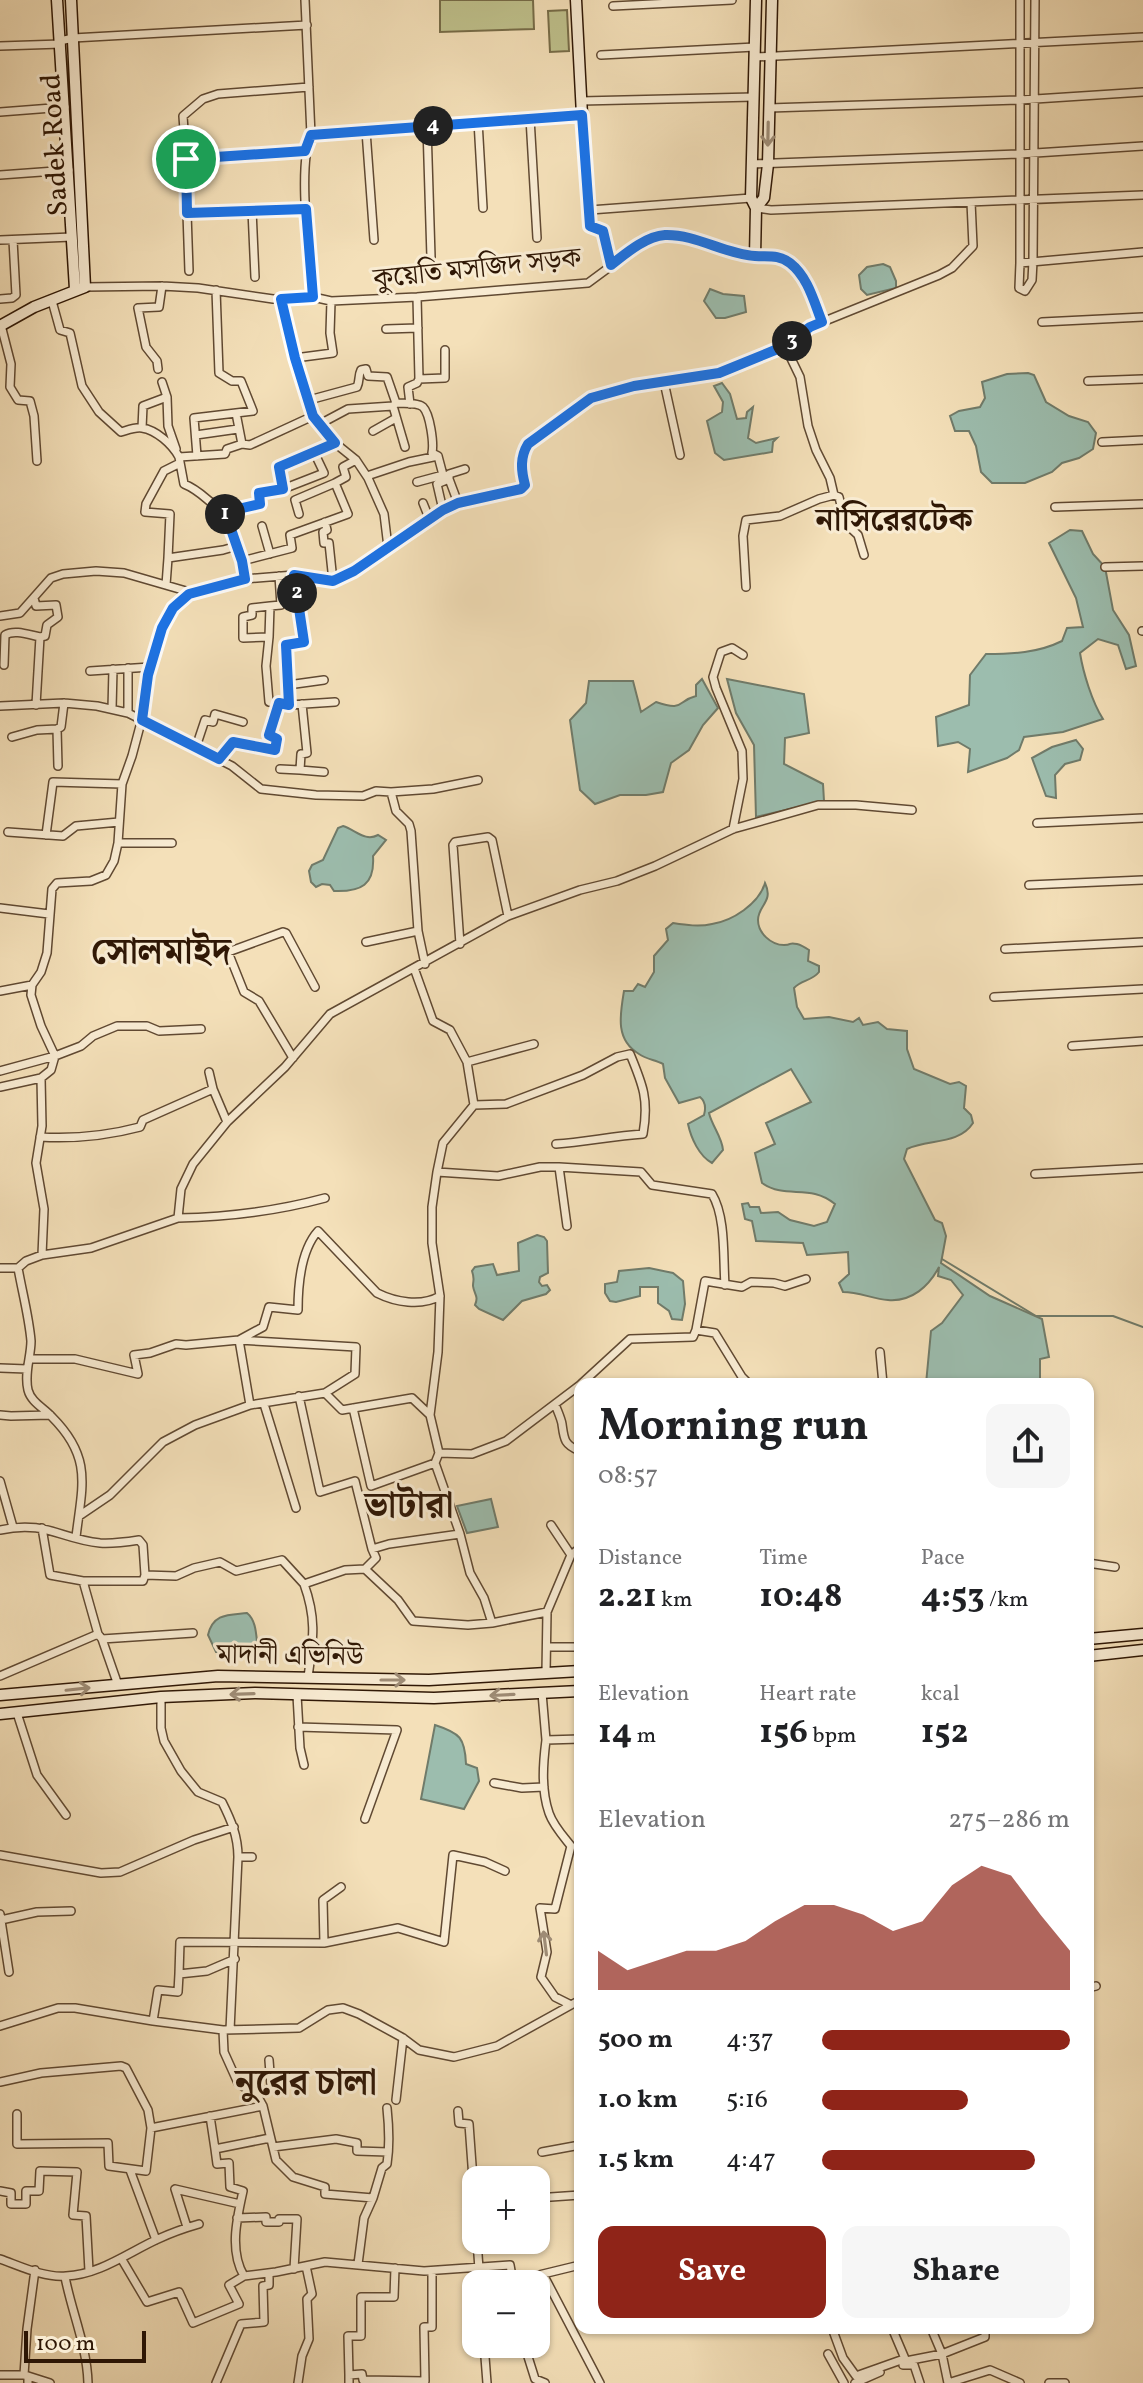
<!DOCTYPE html>
<meta charset="utf-8">
<style>
body{margin:0;font-family:Vollkorn,"Noto Serif Bengali",serif;background:#f6f6f6;color:#202124;height:100vh;display:flex;flex-direction:column;font-size:30px;white-space:nowrap}
*{box-sizing:border-box;margin:0}
p{font-size:26px;color:#757577}
.icon{flex:none;width:44px;height:44px;fill:none;stroke:currentColor;stroke-width:2;stroke-linecap:round;stroke-linejoin:round}
.map{position:relative;flex:1;overflow:hidden}
.side{position:absolute;left:574px;top:1378px;width:520px;height:956px;display:flex;flex-direction:column;background:#fff;border-radius:16px;box-shadow:0 2px 6px #0004}
.side>*{flex:none}
.controls{position:absolute;left:462px;top:2166px;display:grid;gap:16px}
.controls a{display:grid;place-items:center;width:88px;height:88px;border-radius:16px;background:#fff;box-shadow:0 2px 6px #0004;font-size:40px}
.scale{position:absolute;left:24px;bottom:20px;width:122px;box-sizing:border-box;padding-left:8px;border:4px solid #2f1705;border-top:0;font-size:22px;line-height:28px;white-space:nowrap;color:#2f1705;-webkit-text-stroke:6px #f8ebd2;paint-order:stroke}
.pin{position:absolute;display:grid;place-items:center;width:68px;height:68px;color:#fff;margin:-34px;border:4px solid #fff;border-radius:50%;box-shadow:0 2px 8px #0007}
.km{position:absolute;width:40px;height:40px;margin:-20px;border-radius:50%;background:#222;color:#fff;font-size:22px;line-height:40px;text-align:center}
.round{display:grid;place-items:center;flex:none;width:84px;height:84px;border-radius:16px;background:#f6f6f6}
.summary{display:flex;align-items:center;justify-content:space-between;height:136px;padding:0 24px}
h1{font-size:44px;font-weight:700;line-height:60px}
.metrics{display:grid;grid-template-columns:repeat(3,1fr);gap:12px;height:136px;padding:8px 24px}
.metrics div{display:grid;align-content:center}
.metrics b{font-size:34px;font-weight:700}
.metrics small{font-size:22px;font-weight:400}
.metrics p{font-size:22px}
.chart{height:224px;padding:16px 24px}
.chart p{display:flex;justify-content:space-between}
.chart svg{width:100%;height:144px;margin-top:8px;fill:#8f2418;opacity:.7}
.primary-button{display:flex;gap:16px;margin-top:auto;padding:16px 24px}
.primary-button a{flex:1;height:92px;border-radius:16px;background:#8f2418;color:#fff;font-size:32px;font-weight:700;line-height:92px;text-align:center}
.primary-button a+a{background:#f6f6f6;color:#202124}
ul{padding:0 24px;list-style:none;font-size:26px}
li{display:grid;grid-template-columns:128px 96px 1fr;align-items:center;height:60px}
li i{height:20px;border-radius:10px;background:#8f2418}
.map>svg:first-child{display:block}
</style>
<div class="map">
<svg width="1143" height="2383" viewBox="0 0 1143 2383">
<rect width="100%" height="100%" fill="#f4e0b9"/>
<filter id="stains"><feTurbulence type="fractalNoise" baseFrequency=".0025" numOctaves="4"/><feColorMatrix values="0 0 0 0 .2 0 0 0 0 .09 0 0 0 0 .02 0 0 0 .5 -.17"/></filter>
<radialGradient id="worn" r=".72"><stop offset=".6" stop-color="#630" stop-opacity="0"/><stop offset="1" stop-color="#630" stop-opacity=".3"/></radialGradient>
<path fill="#bfc18c" stroke="#776c48" stroke-width="2" d="M440,0H533L534,29L440,32Z
M567,10L569,51L550,52L548,11Z"/>
<path fill="#9cbdae" stroke="#707b6a" stroke-width="2" d="M883,264L890,267L896,281V288L867,295L861,289L859,275L867,267Z
M710,289L723,294L744,296L746,312L725,318H716L704,301Z
M1028,373L1034,375L1046,402L1069,416L1088,422L1096,433L1093,449L1079,458L1062,463L1052,472L1025,483H992L981,472L976,446L969,431H955L950,416L959,411L980,407L985,398L982,382L1007,374Z
M722,383L730,394L737,419L746,418L747,412L753,407L748,438L756,443L777,438L773,442L772,452L724,460L715,453L707,421L722,412L723,402L714,386Z
M1070,530L1082,531L1093,554L1105,567L1113,610L1129,635L1136,666L1126,669L1118,645L1098,639L1080,653C1083,672 1092,702 1103,719L1063,732L1024,737L1019,750L1007,758L968,772L970,749L958,742L938,746L936,717L969,705L970,675L986,654C1012,654 1038,653 1062,641L1067,628L1083,627L1076,598L1049,543Z
M702,679L718,708L703,725L689,750L671,763L663,792L646,795H620L595,804L580,790L570,720L586,703L589,681H633L641,712L656,702C685,712 676,701 696,696V685Z
M727,679L804,694L809,733L785,738L784,764L823,784L824,801L756,817L754,745L736,713Z
M1076,740L1083,749L1080,760L1065,764L1055,775L1056,798L1046,796L1032,758L1052,747Z
M343,826C356,830 365,842 378,835L386,840L373,856C375,885 361,892 334,891L330,885L322,884L316,887L311,882L309,871L312,865L323,860L338,828Z
M765,883C774,902 758,905 758,920C758,933 771,945 784,945C793,945 788,942 797,944C801,945 806,948 809,950L808,961L819,966V972C812,981 801,980 794,988L797,1007L804,1019L829,1017L853,1022L859,1018L863,1025L878,1022L887,1029L907,1031V1049L914,1069L950,1084L959,1082L966,1086L964,1108L971,1115L973,1123C959,1145 928,1139 907,1149L904,1159L935,1220L942,1223L946,1236L941,1263L990,1296L1042,1319L1049,1357L1040,1359V1384H926L931,1331L942,1323L963,1295L951,1280L938,1276L939,1267C929,1286 912,1302 888,1300C873,1299 859,1292 843,1292L839,1283L849,1274L848,1252L807,1255L803,1243L756,1241L752,1221L745,1219L742,1204L748,1203L750,1207H759L761,1213L778,1212L790,1220L814,1226L827,1222L835,1204C809,1183 787,1200 762,1183L755,1153L775,1144L766,1123L811,1102L791,1069L709,1113C712,1126 722,1137 723,1150L712,1163C699,1156 691,1138 688,1124L704,1115C706,1108 706,1102 700,1097L679,1103L665,1078L663,1064C655,1060 646,1059 639,1054C615,1040 620,1015 624,991H633L638,984L645,987L654,972V956L668,940L666,929L673,923C686,925 699,927 712,924C732,921 759,904 765,883Z
M537,1235L544,1237L547,1241L548,1273L540,1277L539,1282L542,1286L547,1285L550,1290L546,1294L522,1301L503,1320L479,1309L475,1305C479,1296 474,1294 473,1286C473,1279 475,1280 472,1271L475,1267L493,1264L497,1275L519,1271L518,1243Z
M649,1268L673,1273L683,1281L685,1304L682,1320L672,1319L669,1311L658,1303V1287H640V1296L616,1302L610,1301L605,1293V1284L617,1282L619,1271Z
M491,1499L498,1527L467,1533L457,1506Z
M247,1613C257,1621 256,1637 258,1650L240,1653L216,1652L208,1635C213,1613 229,1615 247,1613Z
M435,1725C460,1733 465,1738 466,1764L477,1768L479,1781L464,1809L421,1799Z"/>
<g fill="none" stroke-linecap="round" stroke-linejoin="round">
<path stroke="#707b6a" stroke-width="2" d="M942,1259L1036,1316H1113L1143,1327"/>
<defs>
<path id="street" d="M305,0L311,135C297,167 310,259 313,297
M1020,0V263L1019,288L1025,291L1032,280L1033,261L1035,0
M613,6L732,0
M60,41L73,38L307,25
M0,46L61,44
M601,55L755,47
M755,57L1143,37
M581,101L754,97
M769,108L1020,100L1143,92
M0,112L65,107
M530,118L537,238
M478,121L483,208
M427,127L431,257
M366,131L374,240
M311,135L582,115L590,226L603,231L611,265
M305,151L186,159L187,213L306,209
M186,159L183,116L203,99L218,94L309,87
M752,164L1020,154L1143,146
M0,175L69,170
M756,208L771,210L1143,195
M252,210L255,277
M590,210L751,198
M187,213L189,271
M0,240L72,237
M1020,263L1143,252
M85,287L162,286L198,288L273,299L313,297L331,301L417,297L588,283L634,249L653,238L664,235L687,237L729,251L755,256L775,255L790,263L803,277L822,322
M216,290L219,373L232,381H241L253,411L236,413L242,444
M0,299L12,298L16,295L13,240
M281,299L295,358L313,416L335,443L356,460L368,478L384,514L388,547
M52,301L60,330L70,333L82,386L99,412L121,432C128,430 135,427 142,428C156,430 172,444 179,457L225,454L227,449L242,444L250,445L313,416
M1042,322L1143,317
M1,325L11,364L10,387L18,400L30,401L34,416L37,461
M386,329L418,328
M785,346L800,377L808,426L816,450L830,478L834,495L839,497L845,523L858,535L864,555
M295,358L333,353L330,333L331,301
M158,369L157,361L146,347L138,308L159,307L162,286
M419,379L445,378V350
M1088,381L1143,379
M664,382L680,455
M167,397L168,426L176,449
M309,400L357,387C360,381 358,376 361,370L366,369L368,376L387,377L396,403
M410,404L408,387L417,383L419,379L417,297
M393,406L405,447
M318,425L348,409L393,406L396,403C403,404 417,402 423,407C430,414 434,443 432,453L438,456
M142,428L143,406L167,397L162,382
M373,431L396,418
M196,435L238,429
M1102,442L1143,440
M197,456L194,418L236,413
M179,457L184,484C202,491 209,504 225,512L242,561L245,579
M367,476L409,462L438,456L443,475L417,482
M449,479L458,503
M283,489L324,473L314,452
M423,503L429,518
M1055,507L1143,504
M443,510L437,484L449,479V474L465,469
M225,512L260,504L259,493L283,489L279,467L335,443
M299,514L295,500L335,483
M325,522L327,530L323,532L324,543H329L333,581
M262,526L270,554
M168,558L170,514L145,512L146,504L164,471L180,463
M242,561L292,548L290,535L348,514L335,483L346,477L343,467L356,460
M1105,567L1143,566
M294,575L304,642L286,645L289,705L335,702
M166,585L168,558L223,550L237,546
M746,587L743,536L746,520L780,516L819,499L834,495
M34,598L36,606L56,605L58,617L47,625L45,636L40,637L36,705
M270,606L252,608V615L243,617V638L269,637L266,666L269,702L289,705
M0,616L20,613L51,578L63,574L96,571L124,573L193,593
M1142,631H1143
M269,637L270,606L281,605L279,576
M4,665L5,635C15,629 29,635 40,637
M128,668V713
M90,671L150,667
M288,685L324,680
M0,706L64,703L97,706L128,713L232,766L261,789L316,795L363,796L376,791L391,792L396,811L409,824L411,831L418,931L425,964
M112,709L113,669
M12,737L37,730L57,729
M196,747L205,720L213,722L215,714L243,722
M219,759L233,742L275,750L277,739L269,735L279,703
M58,766L57,729L61,727L64,703
M280,769L300,770L301,754L307,753L302,704
M300,770L324,772
M391,792L433,789L478,780
M1037,823L1143,818
M733,829L743,779L742,751L716,688L713,677L721,652L732,648L743,655
M8,832L63,836L76,826L119,822
M46,835L53,782L122,784
M118,843H172
M1029,885L1143,880
M0,908L49,914
M366,942L418,931
M460,944L453,845L455,842L488,837L492,840L508,916
M1005,949L1143,942
M414,968L433,1021L450,1030L467,1062L474,1105L443,1143L437,1172L432,1207V1243L440,1296L438,1352L430,1415
M0,991L32,985
M994,997L1143,989
M1072,1046L1143,1041
M293,1058L259,1001L244,992L228,952L283,932L286,933L315,987
M467,1062L534,1044
M0,1071L55,1056L81,1046L93,1036L117,1026H147L159,1031L201,1029
M209,1072L213,1089L227,1122
M41,1078L42,1126L36,1163L44,1209L42,1255
M0,1087L41,1078L51,1070L55,1056L41,1026L31,995L32,985L41,972L47,953L52,889L57,883L91,881L106,875L114,861L118,843L122,784L132,756L144,711L148,675L162,628L173,608L189,594L245,579L294,575L333,581L354,571L443,510L458,503L521,489L525,485C521,470 520,457 528,444L591,398L634,386L709,376L746,364L785,346L810,327L939,275L952,268L973,246L971,202
M474,1105L506,1104L583,1075L617,1057L630,1054C643,1085 649,1100 643,1134C613,1136 585,1142 556,1144
M40,1137C74,1139 106,1136 140,1127L143,1120L213,1089
M437,1172L498,1176L540,1167H559
M1035,1174L1143,1168
M178,1218C228,1217 277,1211 325,1198
M567,1226L559,1167L641,1172L652,1185L712,1194C726,1217 723,1258 725,1285
M0,1268H18L26,1261L42,1255L91,1248L178,1218L181,1189L193,1164L227,1122L285,1067L330,1014L508,916L580,890L617,881L655,866L733,829L818,805H856L912,810
M18,1268C22,1291 29,1317 31,1341C31,1357 24,1373 28,1390C31,1402 44,1408 52,1417C93,1458 82,1486 76,1537
M696,1330L705,1281L742,1287L751,1282L774,1283L785,1286L806,1279
M880,1352L883,1384
M29,1359H75L138,1374L134,1355L150,1353L176,1344L186,1345L239,1340L356,1347L355,1374L325,1393L250,1405L195,1425L163,1442L110,1495L79,1516
M0,1368L27,1369
M581,1384L630,1339L693,1337L696,1330L715,1333L742,1377L749,1384
M325,1393L342,1410L412,1398L430,1415L439,1453L435,1463L460,1534L470,1573L484,1598L492,1623
M299,1396L320,1492L355,1481L372,1549L376,1558L365,1569
M264,1404L296,1508
M555,1404C557,1410 561,1418 562,1424C564,1439 564,1445 580,1451
M250,1405L239,1340L263,1327L269,1307L298,1310C298,1284 301,1250 318,1231L377,1293C395,1302 421,1307 440,1296
M353,1408L371,1486L435,1463
M0,1415L11,1416L50,1415
M439,1453L472,1454L506,1441L580,1385
M0,1481L13,1527
M551,1525L571,1555
M42,1528L50,1575L83,1581H143L145,1575
M0,1530C46,1520 60,1539 100,1543C113,1544 126,1542 139,1540L143,1545L145,1575L176,1576L194,1568L220,1562L236,1571L282,1560L304,1584L345,1570L365,1569L398,1600L413,1621L468,1625L492,1623L547,1612L571,1555L580,1548
M372,1549L389,1544L460,1534
M1088,1563L1115,1567
M83,1581L98,1634L102,1639L118,1685
M304,1584C317,1620 313,1640 308,1677
M102,1639L193,1633
M547,1647H580
M546,1672L547,1612
M0,1676L98,1634
M542,1693L546,1740
M297,1695L300,1748L304,1765
M161,1697V1728L164,1741L181,1771L198,1792L222,1802C231,1820 238,1836 238,1857
M17,1713L37,1775L66,1815
M298,1727L397,1730L365,1819
M494,1783L522,1788L544,1787
M0,1855L101,1873L120,1872L194,1840L234,1827
M0,1914L9,1972
M1,1920L37,1912L71,1911
M324,1943L323,1900L341,1887
M179,1974L180,1942L324,1943L398,1928L444,1942L453,1855L485,1862L505,1871
M1088,1988L1096,1986
M571,2005L555,1997L541,1977L547,1952L540,1908L555,1909L571,1846C563,1836 553,1825 549,1813C541,1790 543,1764 546,1740L580,1739
M153,2021L158,1990L178,1992L179,1974L207,1971L235,1959
M0,2026L58,2008H75L153,2021L223,2030L299,2028L328,2010L343,2008L359,2014L403,2038L419,2050L454,2057L497,2046L580,2000
M223,2030L224,2052L238,2083L258,2097L263,2106L276,2160L293,2177L325,2187V2194L373,2198L382,2168L387,2164C390,2145 389,2127 387,2108
M230,2030L238,1857H252
M0,2082L41,2073L121,2066L126,2068L148,2110L151,2128L146,2171L109,2166L108,2143L17,2144V2114
M254,2094L270,2088L271,2086L269,2060
M396,2100L403,2038
M458,2111L459,2123L469,2124L476,2220
M210,2116L215,2149L270,2138
M151,2128L263,2106
M273,2147L336,2139L357,2143V2151L388,2152
M215,2149L217,2164L229,2163L230,2187L243,2191C237,2218 229,2251 244,2276L276,2272L325,2262L424,2271L510,2265L513,2282L543,2274L600,2383
M542,2152L580,2145
M130,2170L156,2240
M0,2191L11,2193V2204H26V2191H39L40,2171L77,2172L73,2215L86,2216L89,2271
M536,2198L580,2195
M237,2218L266,2217V2222H279V2219H297L294,2269
M187,2227L175,2189L240,2204
M477,2240L480,2284
M121,2258L147,2302L179,2292L193,2323L239,2304L229,2285L244,2276
M0,2259C20,2266 44,2278 66,2276C99,2275 129,2252 158,2239C171,2233 185,2228 199,2224
M358,2264L364,2218L373,2198
M543,2274L580,2265
M65,2277C72,2313 87,2346 88,2383
M832,2328L843,2358L856,2376L901,2360L906,2361L942,2354L985,2337V2328
M892,2328L906,2361
M931,2328L942,2354L948,2383L990,2370L1020,2383
M484,2344L487,2383
M524,2344L535,2379L545,2383
M828,2354L844,2383
M903,2365H914L920,2383
M0,2375H24
M349,2375L348,2336H361V2297H394L395,2268
M28,2376L50,2383
M28,2383V2376L24,2375L27,2329L35,2270
M216,2383L241,2324L264,2322L263,2286L269,2285V2273
M298,2383L302,2356L309,2339L307,2299L312,2294L306,2266
M349,2383V2375L362,2374L363,2380L425,2381L424,2327H432V2271
M855,2383L880,2372
M1049,2383H1065"/>
<path id="secondary" d="M57,0L75,289
M576,0L582,115
M756,208L764,198L768,164L772,0
M755,256L756,208L751,198L756,0
M0,326L34,307L85,287L71,0
M1088,1639L1143,1634
M1088,1656L1143,1650
M0,1695L218,1676L429,1680L580,1671
M0,1714L161,1697L209,1695L255,1693L434,1698L580,1691"/>
</defs>
<use href="#street" stroke="#604932" stroke-width="10"/>
<use href="#secondary" stroke="#2f1705" stroke-width="13"/>
<use href="#street" stroke="#f8ebd2" stroke-width="7"/>
<use href="#secondary" stroke="#f8ebd2" stroke-width="10"/>
</g>
<defs><path id="oneway-shaft" d="M-6 0H5M1.5-3L5.5 0L1.5 3" fill="none" stroke-width="1.6" stroke-linecap="round" stroke-linejoin="round" transform="scale(2)"/></defs>
<g stroke="#9e8c76">
<use href="#oneway-shaft" transform="translate(768 134) rotate(91)"/>
<use href="#oneway-shaft" transform="translate(393 1680)"/>
<use href="#oneway-shaft" transform="translate(78 1689) rotate(-6)"/>
<use href="#oneway-shaft" transform="translate(242 1694) rotate(178)"/>
<use href="#oneway-shaft" transform="translate(502 1695) rotate(177)"/>
<use href="#oneway-shaft" transform="translate(545 1943) rotate(-97)"/>
</g>
<g fill="none" stroke-linecap="round" stroke-linejoin="round">
<defs>
<path id="route" d="M582,115L590,226L603,231L611,265C625,254 646,236 665,235C696,234 724,254 755,256C768,257 778,254 790,263C808,277 814,302 822,322L810,327L785,346L719,373L634,386L591,398L528,444C520,457 521,470 525,485L521,489L458,503L443,510L354,571L333,581L294,575L304,642L286,645L289,705L279,703L269,735L277,739L275,750L233,742L219,759L142,720L148,675L162,628L173,608L189,594L245,579L242,561L225,512L260,504L259,493L283,489L279,467L335,443L313,416L295,358L281,299L313,297L306,209L187,213L186,159L305,151L311,135Z"/>
</defs>
<use href="#route" stroke="#fff" stroke-width="16"/>
<use href="#route" stroke="#1a73e8" stroke-width="10"/>
</g>
<g text-anchor="middle" stroke-width="6" stroke-linejoin="round" paint-order="stroke">
<g font-size="28" fill="#2f1705" stroke="#f8ebd2">
<text transform="translate(53 145) rotate(-93)" y="10">Sadek Road</text>
<text transform="translate(477 267) rotate(-6)" y="10">কুয়েতি মসজিদ সড়ক</text>
<text transform="translate(290 1654) rotate(1)" y="10">মাদানী এভিনিউ</text>
</g>
<g font-size="32" font-weight="bold" fill="#2f1705" stroke="#f8ebd2">
<text x="894" y="530">নাসিরেরটেক</text>
</g>
<g font-size="36" font-weight="bold" fill="#2f1705" stroke="#f8ebd2">
<text x="161" y="963">সোলমাইদ</text>
<text x="409" y="1517">ভাটারা</text>
<text x="306" y="2094">নুরের চালা</text>
</g>
</g>
<rect width="100%" height="100%" filter="url(#stains)"/>
<rect width="100%" height="100%" fill="url(#worn)"/>
</svg>
<div class="controls">
<a>+</a>
<a>−</a>
</div>
<div class="scale">100 m</div>
<div class="pin" style="left:186px;top:159px;background:#1e9e55"><svg class="icon" aria-label="arrive" viewBox="0 0 24 24"><path d="M6 21V4h12l-3 4 3 4H6"/></svg></div>
<b class="km" style="left:225px;top:514px">1</b>
<b class="km" style="left:297px;top:593px">2</b>
<b class="km" style="left:792px;top:341px">3</b>
<b class="km" style="left:433px;top:126px">4</b>
<section class="side">
<div class="summary"><div><h1>Morning run</h1><p>08:57</p></div><a class="round"><svg class="icon" aria-label="share" viewBox="0 0 24 24"><path d="M12 15V3M7 8l5-5 5 5M5 13v7h14v-7"/></svg></a></div>
<div class="metrics">
<div><p>Distance</p><b>2.21<small> km</small></b></div>
<div><p>Time</p><b>10:48</b></div>
<div><p>Pace</p><b>4:53<small> /km</small></b></div>
</div>
<div class="metrics">
<div><p>Elevation</p><b>14<small> m</small></b></div>
<div><p>Heart rate</p><b>156<small> bpm</small></b></div>
<div><p>kcal</p><b>152</b></div>
</div>
<div class="chart"><p><span>Elevation</span>275–286 m</p>
<svg viewBox="0 0 160 44" preserveAspectRatio="none"><path d="M0 44V32L10 38L20 35L30 32L40 32L50 29L60 23L70 18L80 18L90 21L100 26L110 23L120 12L130 6L140 9L150 21L160 32V44z"/></svg>
</div>
<ul>
<li><b>500 m</b>4:37<i style="width:100%"></i></li>
<li><b>1.0 km</b>5:16<i style="width:59%"></i></li>
<li><b>1.5 km</b>4:47<i style="width:86%"></i></li>
</ul>
<div class="primary-button"><a>Save</a><a>Share</a></div>
</section>
</div>
